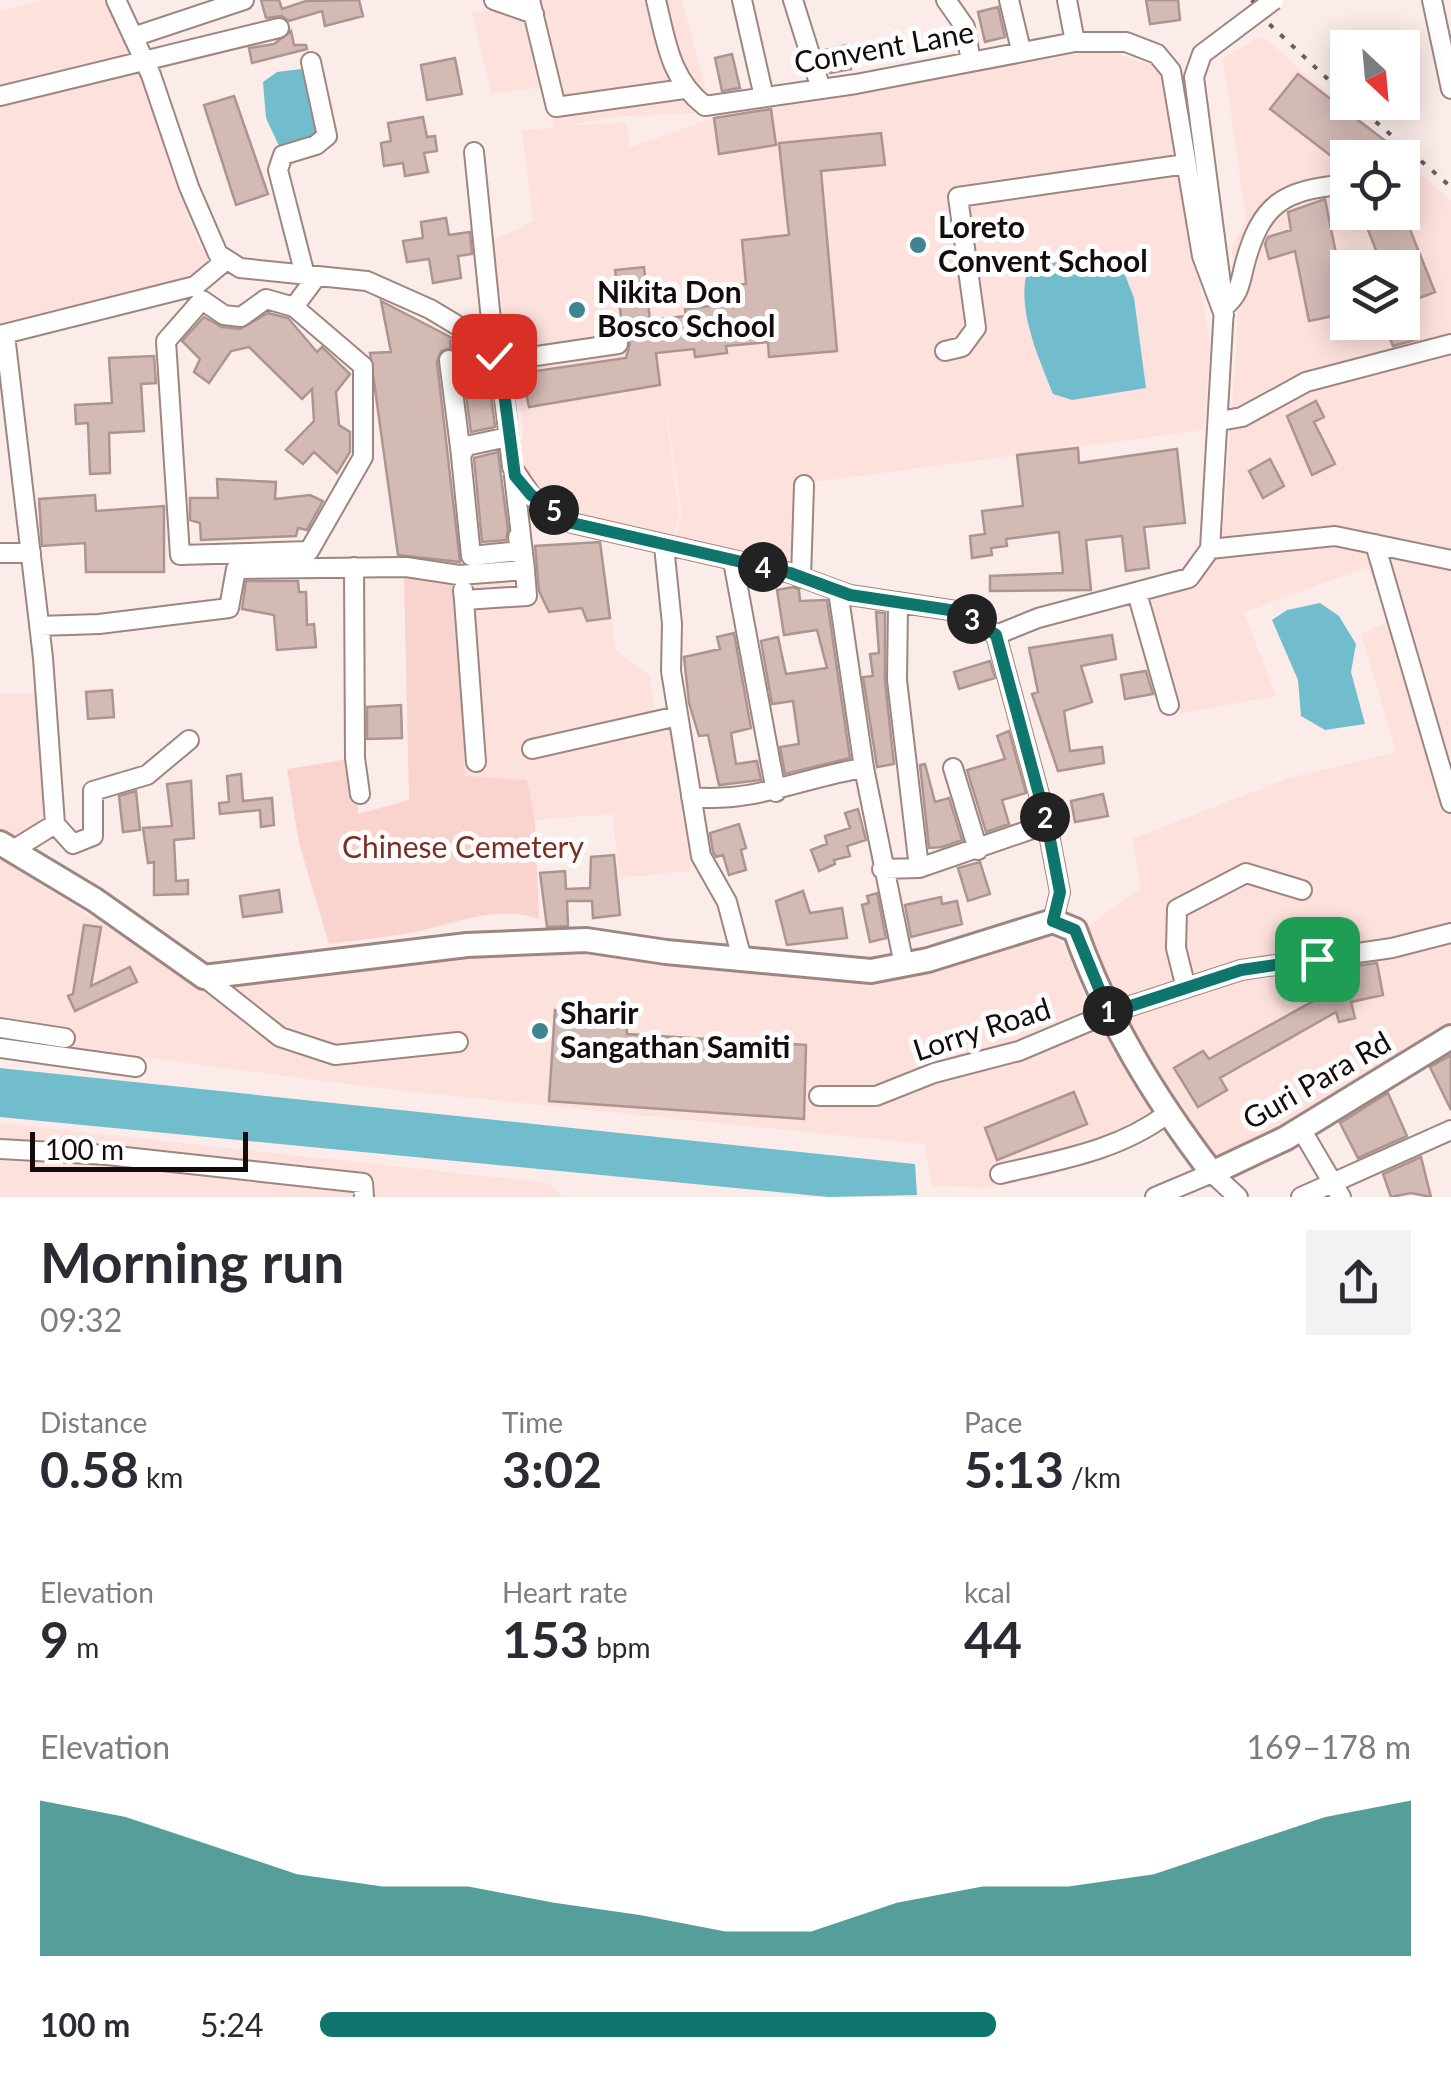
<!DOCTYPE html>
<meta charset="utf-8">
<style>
body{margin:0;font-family:Lato,sans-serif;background:#f2f2f3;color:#2b2b33;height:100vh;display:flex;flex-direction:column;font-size:38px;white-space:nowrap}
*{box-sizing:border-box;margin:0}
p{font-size:32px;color:#7c7c81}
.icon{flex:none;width:55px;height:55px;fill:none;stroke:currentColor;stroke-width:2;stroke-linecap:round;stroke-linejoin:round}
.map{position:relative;height:1197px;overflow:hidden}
.drawer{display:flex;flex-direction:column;background:#fff;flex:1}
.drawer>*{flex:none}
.needle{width:65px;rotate:154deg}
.buttons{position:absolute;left:1330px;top:30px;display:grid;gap:20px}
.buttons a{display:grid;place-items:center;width:90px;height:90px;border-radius:0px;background:#fff;box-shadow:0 5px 25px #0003;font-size:50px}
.scale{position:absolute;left:30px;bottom:25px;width:218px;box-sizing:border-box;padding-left:10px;border:5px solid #140c0b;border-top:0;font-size:28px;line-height:35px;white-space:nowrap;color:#140c0b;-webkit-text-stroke:8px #fdfdfd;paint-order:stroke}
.pin{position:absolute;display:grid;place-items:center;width:85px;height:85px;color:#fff;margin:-42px;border-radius:20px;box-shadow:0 5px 15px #0006}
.km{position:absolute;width:50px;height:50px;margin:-25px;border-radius:50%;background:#222;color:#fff;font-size:28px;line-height:50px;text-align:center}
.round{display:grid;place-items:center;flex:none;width:105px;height:105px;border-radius:0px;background:#f2f2f3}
.overview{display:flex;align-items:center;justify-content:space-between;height:170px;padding:0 40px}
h1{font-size:55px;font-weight:700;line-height:75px}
.metrics{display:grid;grid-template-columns:repeat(3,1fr);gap:15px;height:170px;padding:10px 40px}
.metrics div{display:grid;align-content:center}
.metrics b{font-size:50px;font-weight:700}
.metrics small{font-size:28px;font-weight:400}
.metrics p{font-size:28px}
.chart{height:280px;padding:20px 40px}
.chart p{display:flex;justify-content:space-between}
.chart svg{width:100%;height:180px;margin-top:10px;fill:#0f766e;opacity:.7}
ul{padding:0 40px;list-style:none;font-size:32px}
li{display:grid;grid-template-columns:160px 120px 1fr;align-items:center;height:75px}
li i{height:25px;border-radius:12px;background:#0f766e}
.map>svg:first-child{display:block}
</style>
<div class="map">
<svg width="1451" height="1197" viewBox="0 0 1451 1197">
<rect width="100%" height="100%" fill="#fbece9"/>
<path fill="#fde1dc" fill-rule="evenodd" d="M45,0H109L158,117L197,240L213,264L182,281L0,331V11Z
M540,0H682L712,112L613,117L567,126L626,122L630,147L711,119L1102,49L1160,68L1210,343L1204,430L799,484L793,563L674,545L682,514L663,387L679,515L672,542L588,523L552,503L522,474V412L491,241L533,221L522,131L554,127L544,87L491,94L472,12L540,7Z
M1262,36L1401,157L1348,158V212H1402L1403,159L1451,201V1027L1218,1161L1162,1098L1085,928L1141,888L1132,839L1289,778L1396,752L1361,634L1389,621L1368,567L1244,612L1276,696L1181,713L1146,596L1198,587L1222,539L1238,323L1232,247L1246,219L1223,58ZM1348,268H1402V322H1348Z
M600,542L616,650L650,676L655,713L651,729L674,727L693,854L689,871L620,878L612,814L535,820L527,780L465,777L459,586L533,580L532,546Z
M0,693H37L49,822L14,838L0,830Z
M0,859L200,986L572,946L610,956L747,967L801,977H908L1050,934L1065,945L1083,991L1140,1096L1162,1126L1127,1149L1041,1178L983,1188L932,1186L924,1144L402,1091L0,1039Z
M0,1123L548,1183L563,1197H0Z"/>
<path fill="#f9d4ce" d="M404,577L459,586L465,776L527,780L535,820L539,919C497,904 457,923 415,932C387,938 357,940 329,944L299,843L287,769L355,758L358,814L409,800Z"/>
<path fill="#71bdcd" d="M301,69L318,107L320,131L295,147L279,146L266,118L263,82L277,72Z
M1117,254L1134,298L1146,388L1072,400L1053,394C1039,358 1014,305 1029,266Z
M1320,603L1339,616L1356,644L1351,672L1365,724L1325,730L1301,716L1298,680L1272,620L1287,610Z
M0,1068L915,1164L917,1195L828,1197L0,1117Z"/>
<path fill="#d3bab5" stroke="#ac9590" stroke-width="2.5" d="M261,0H279L282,9L306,1L359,0L363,16L325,26L322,11L289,21L282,16L266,18Z
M1146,0H1178L1180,20L1150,24Z
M998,7L1005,37L985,42L978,12Z
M291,31L294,45H306L307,49L252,63L249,48L274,44Z
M846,45L851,69L830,73L825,50Z
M732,54L740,88L722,91L715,58Z
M455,58L462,94L427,100L421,65Z
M1298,74L1392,146L1383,158H1348V169L1270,109Z
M234,96L268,194L236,205L204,105Z
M771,109L776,145L719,154L714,118Z
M423,117L427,137L435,136L437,151L424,153L428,172L405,176L403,163L384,166L381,143L391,141L388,123Z
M881,133L885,165L821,171L837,351L769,357L768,342L726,346L727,353L695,357L694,349L656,353L660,385L529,407L522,373L626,358L630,343L623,332L615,270L644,267L650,320L686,316L685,309L718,305L716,287L746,284L742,240L789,235L779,143Z
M1325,199L1348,313L1309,321L1295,251L1269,259L1265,244L1268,237L1291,230L1288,212Z
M1361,212H1403L1435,292L1404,304L1419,339L1393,346L1383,322H1402V268H1383Z
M446,218L449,235L470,232L472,254L458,256L461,278L433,283L429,259L407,262L403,241L423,238L421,222Z
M381,301L458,341H450L451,348L441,351L437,362L460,562L398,555L370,353L391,352Z
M268,313L288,318L317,352L322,347L350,374L336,392L339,425L350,432V452L337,473L314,452L303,464L286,450L314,421L312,389L302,399L249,347L231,351L209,383L194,372L200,359L182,341L204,317L222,327L240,329Z
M154,356L156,383L141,384L144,431L109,433L110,473L90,474L88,423L76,424L75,405L112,403L109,358Z
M482,377L484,388L490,387L495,427L471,432L464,380Z
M1316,401L1324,417L1314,422L1335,464L1312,475L1287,416Z
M1078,448L1079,463L1177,449L1185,523L1144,527L1149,568L1126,571L1122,536L1086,540L1091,590L990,591V576L1063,573L1059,532L1006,539L1007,546L991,548L992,555L972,558L970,536L985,534L982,511L1023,506L1017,455Z
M498,452L508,530L506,540L482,542L474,458Z
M1270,459L1284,486L1263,498L1249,471Z
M217,479L276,482L275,499L310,495L323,501L307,530L298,528L296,536L201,540L200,523L190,520V498H218Z
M95,495L96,511L164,506V572H86L85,543L42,546L39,499Z
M600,542L610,618L587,621L582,608L549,612L539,591L535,546Z
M246,581H298L299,592H306L307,625L314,624L316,647L277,650L274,615L242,609Z
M793,587L799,590L800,601L827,600L850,758L785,774L780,747L799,744L793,701L772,704L761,641L778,637L786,674L827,668L817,630L784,635L777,590Z
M876,612L885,613V681L894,764L877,767L863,677L873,676L870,654L879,653Z
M734,633L751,728L731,733L736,764L757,761L761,780L719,785L708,735L699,736L689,703L684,657L720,649L717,637Z
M1112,635L1116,659L1081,666L1092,702L1064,711L1070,751L1102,747L1104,763L1058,771L1032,694L1038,692L1029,648Z
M990,661L995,678L959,689L954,672Z
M1146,671L1153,694L1125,699L1121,675Z
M112,690L114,717L88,719L86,692Z
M401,705L402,738L367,739V707Z
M1009,731L1026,793L1002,800L1009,824L986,832L967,770L1005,759L997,736Z
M925,764L935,802L949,798L962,840L942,847L929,848L920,765Z
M241,774L243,801L272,798L274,825L261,827L260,810L220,814L219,803L229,802L227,776Z
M191,781L194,838L174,840L176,881L188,880V894L154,895V862L148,863L143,828L172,826L167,784Z
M136,791L140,830L123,832L119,796Z
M1103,794L1108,816L1075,822L1071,801Z
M858,809L866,840L847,846L850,856L834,860L835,864L819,871L811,850L827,844L825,836L850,828L845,813Z
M739,824L746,848L741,850L746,870L729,875L723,855L716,857L713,852L710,833Z
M614,855L620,915L593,918L592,901H567L568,926L547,927L540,873L565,871L566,889L590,888L591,857Z
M980,862L990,894L968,901L958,868Z
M279,890L282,912L243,917L240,896Z
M803,891L810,913L842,908L847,938L787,945L776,901Z
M877,893L886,938L870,942L862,905L869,903L867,896Z
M941,897L942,904L957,901L962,924L911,937L905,905Z
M84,925L101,927L91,986L130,967L137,982L75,1011L68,996L73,994Z
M1377,963L1383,995L1351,1002L1355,1018L1339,1022L1336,1012L1220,1078L1227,1090L1198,1107L1174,1068L1203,1051L1209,1059L1333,990L1330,970Z
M555,1010L626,1019L627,1034L806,1045L804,1119L549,1101Z
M1451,1055V1110L1430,1067Z
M1074,1092L1087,1124L997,1160L985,1128Z
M1388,1093L1407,1136L1358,1158L1340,1123Z
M1421,1157L1431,1197L1411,1193L1391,1197L1383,1174Z"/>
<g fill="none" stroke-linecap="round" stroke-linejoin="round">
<defs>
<path id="minor" d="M116,0L151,75L189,187L218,254L240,268L367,281L430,309L485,342L502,377L512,467L531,495L572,523L790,573L850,595L963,612L996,635
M494,0L534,14
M530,0L556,107L684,89
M656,0C666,41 670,79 705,106L856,84L1075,42H1126L1157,54L1171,71L1202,256L1224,315
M742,0L764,97
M793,0L821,89
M946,0L965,27L971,62
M1009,0L1021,50
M1067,0L1075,42
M1432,0L1451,89
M133,37L244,0
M0,96L279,28
M474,152L492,330L485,342
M305,275L278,170L283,155L316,145L327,136L311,62
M294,307L266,299L241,317L224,315L202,300L166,341L180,555L309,551L363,457V366L294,307L317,276
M1224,307C1239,295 1240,284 1244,267C1261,202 1283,190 1348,184
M0,335L195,286L225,261
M5,335L43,658L55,824L13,850
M945,351L962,347L976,328L958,197L1186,164
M449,360L461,455
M496,362L618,344
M1220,421L1242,417L1306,382L1451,344
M508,437L466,446L461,456L471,556L520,551L518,537
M1375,544L1451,803
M664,546L672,624L671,671L701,856L727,902L742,959
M1210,549L1335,536L1451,560
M0,553H31
M733,561L776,792
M354,567L355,758L360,794
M801,578L804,485
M463,590L464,600L527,596L525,570
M838,591L864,768L904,965
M1137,593L1169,705
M464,600L476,762
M898,604L897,680L919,868
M39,626L99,624L229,608L236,569L406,567L459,575L525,570L514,476
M996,635L1038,618L1189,578L1210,549L1224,307L1194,77L1202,54L1230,33
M996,635L1047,824L1060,892L1053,921
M532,749L678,716
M953,768L978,850
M691,797C753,804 803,777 864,768
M55,824L73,844L93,836V791L147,775L189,740
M882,869L919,868L1047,824
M204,977L280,1037L335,1055L458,1042
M1186,988L1176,948L1177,909L1246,873L1302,890
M0,1028L65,1038
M0,1048L136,1067
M819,1096H876L934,1073L1019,1051L1109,1013L1241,970L1392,948L1451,933
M1301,1129L1341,1197
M0,1149L107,1155L363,1183L364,1197
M1000,1174C1059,1160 1118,1151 1167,1114
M1155,1197L1212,1173L1238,1197
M1301,1197L1451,1130"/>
<path id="major" d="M0,843L95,900L204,977L467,945L586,940L666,952L871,971L928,960L1053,921L1075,930C1107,1020 1154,1097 1212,1173L1286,1138L1451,1037"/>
</defs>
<use href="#minor" stroke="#9d8681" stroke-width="22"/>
<use href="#major" stroke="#9d8681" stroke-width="28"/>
<use href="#minor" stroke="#fff" stroke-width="18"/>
<use href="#major" stroke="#fff" stroke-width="22"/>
<path stroke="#685e5c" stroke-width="4" stroke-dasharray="5 10" stroke-linecap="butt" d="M1252,0L1267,22L1348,98
M1353,102L1451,187"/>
<defs>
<path id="minor-bridge" d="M1230,33L1274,0"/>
</defs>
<use href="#minor-bridge" stroke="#9d8681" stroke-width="22" stroke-linecap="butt"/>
<use href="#minor-bridge" stroke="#fff" stroke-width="18"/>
</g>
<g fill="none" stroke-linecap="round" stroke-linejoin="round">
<defs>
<path id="route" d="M494,356L502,377L515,476L531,495L572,523L790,573L850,595L963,612L996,635L1047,824L1060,892L1053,921L1075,930L1109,1013L1241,970L1317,959"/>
</defs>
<use href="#route" stroke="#fff" stroke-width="20"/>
<use href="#route" stroke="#0f766e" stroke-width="12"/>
</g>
<g fill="#408492" stroke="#fdfdfd" stroke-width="4">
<circle cx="918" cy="245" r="10"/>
<circle cx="577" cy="310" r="10"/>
<circle cx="540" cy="1031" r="10"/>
</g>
<g text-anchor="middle" stroke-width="10" stroke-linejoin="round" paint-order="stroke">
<g font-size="30" fill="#140c0b" stroke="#fdfdfd">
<text transform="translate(884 48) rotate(-10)" y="10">Convent Lane</text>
<text transform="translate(982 1030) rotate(-18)" y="10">Lorry Road</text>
<text transform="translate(1317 1081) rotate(-30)" y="10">Guri Para Rd</text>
</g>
<g font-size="30" font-weight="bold" fill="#140c0b" stroke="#fdfdfd" text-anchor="start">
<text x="938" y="238">Loreto<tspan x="938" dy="34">Convent School</tspan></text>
<text x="597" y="303">Nikita Don<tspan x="597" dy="34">Bosco School</tspan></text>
<text x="560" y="1024">Sharir<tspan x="560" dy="34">Sangathan Samiti</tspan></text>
</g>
<g font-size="30" fill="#7b2e24" stroke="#fdfdfd">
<text x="463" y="858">Chinese Cemetery</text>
</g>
</g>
</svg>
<div class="buttons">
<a><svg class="needle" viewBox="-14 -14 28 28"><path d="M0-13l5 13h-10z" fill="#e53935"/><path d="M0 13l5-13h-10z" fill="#7c7c81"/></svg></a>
<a><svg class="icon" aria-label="locate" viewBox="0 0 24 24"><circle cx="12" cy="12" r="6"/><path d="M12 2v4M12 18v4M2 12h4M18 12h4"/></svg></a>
<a><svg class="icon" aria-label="layers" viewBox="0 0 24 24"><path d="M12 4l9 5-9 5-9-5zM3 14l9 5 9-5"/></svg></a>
</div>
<div class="scale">100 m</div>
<div class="pin" style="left:1317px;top:959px;background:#1e9e55"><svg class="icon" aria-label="arrive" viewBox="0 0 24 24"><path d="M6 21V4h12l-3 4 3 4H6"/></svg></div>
<div class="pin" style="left:494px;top:356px;background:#d93025"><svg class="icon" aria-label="check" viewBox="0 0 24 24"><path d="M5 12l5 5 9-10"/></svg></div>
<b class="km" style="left:1108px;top:1011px">1</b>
<b class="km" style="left:1045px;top:817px">2</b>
<b class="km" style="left:972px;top:619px">3</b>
<b class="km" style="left:763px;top:567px">4</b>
<b class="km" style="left:554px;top:510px">5</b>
</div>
<section class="drawer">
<div class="overview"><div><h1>Morning run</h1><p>09:32</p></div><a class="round"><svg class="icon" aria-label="share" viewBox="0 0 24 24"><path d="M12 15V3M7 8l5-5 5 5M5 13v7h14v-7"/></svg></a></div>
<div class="metrics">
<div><p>Distance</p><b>0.58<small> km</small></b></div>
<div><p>Time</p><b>3:02</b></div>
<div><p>Pace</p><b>5:13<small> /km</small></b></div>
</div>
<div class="metrics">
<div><p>Elevation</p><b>9<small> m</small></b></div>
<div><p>Heart rate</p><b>153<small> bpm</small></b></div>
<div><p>kcal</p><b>44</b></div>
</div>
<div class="chart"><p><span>Elevation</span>169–178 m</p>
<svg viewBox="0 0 160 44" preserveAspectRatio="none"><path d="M0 44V6L10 10L20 17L30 24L40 27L50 27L60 31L70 34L80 38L90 38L100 31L110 27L120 27L130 24L140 17L150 10L160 6V44z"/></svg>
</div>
<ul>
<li><b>100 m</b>5:24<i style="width:62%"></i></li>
</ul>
</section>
